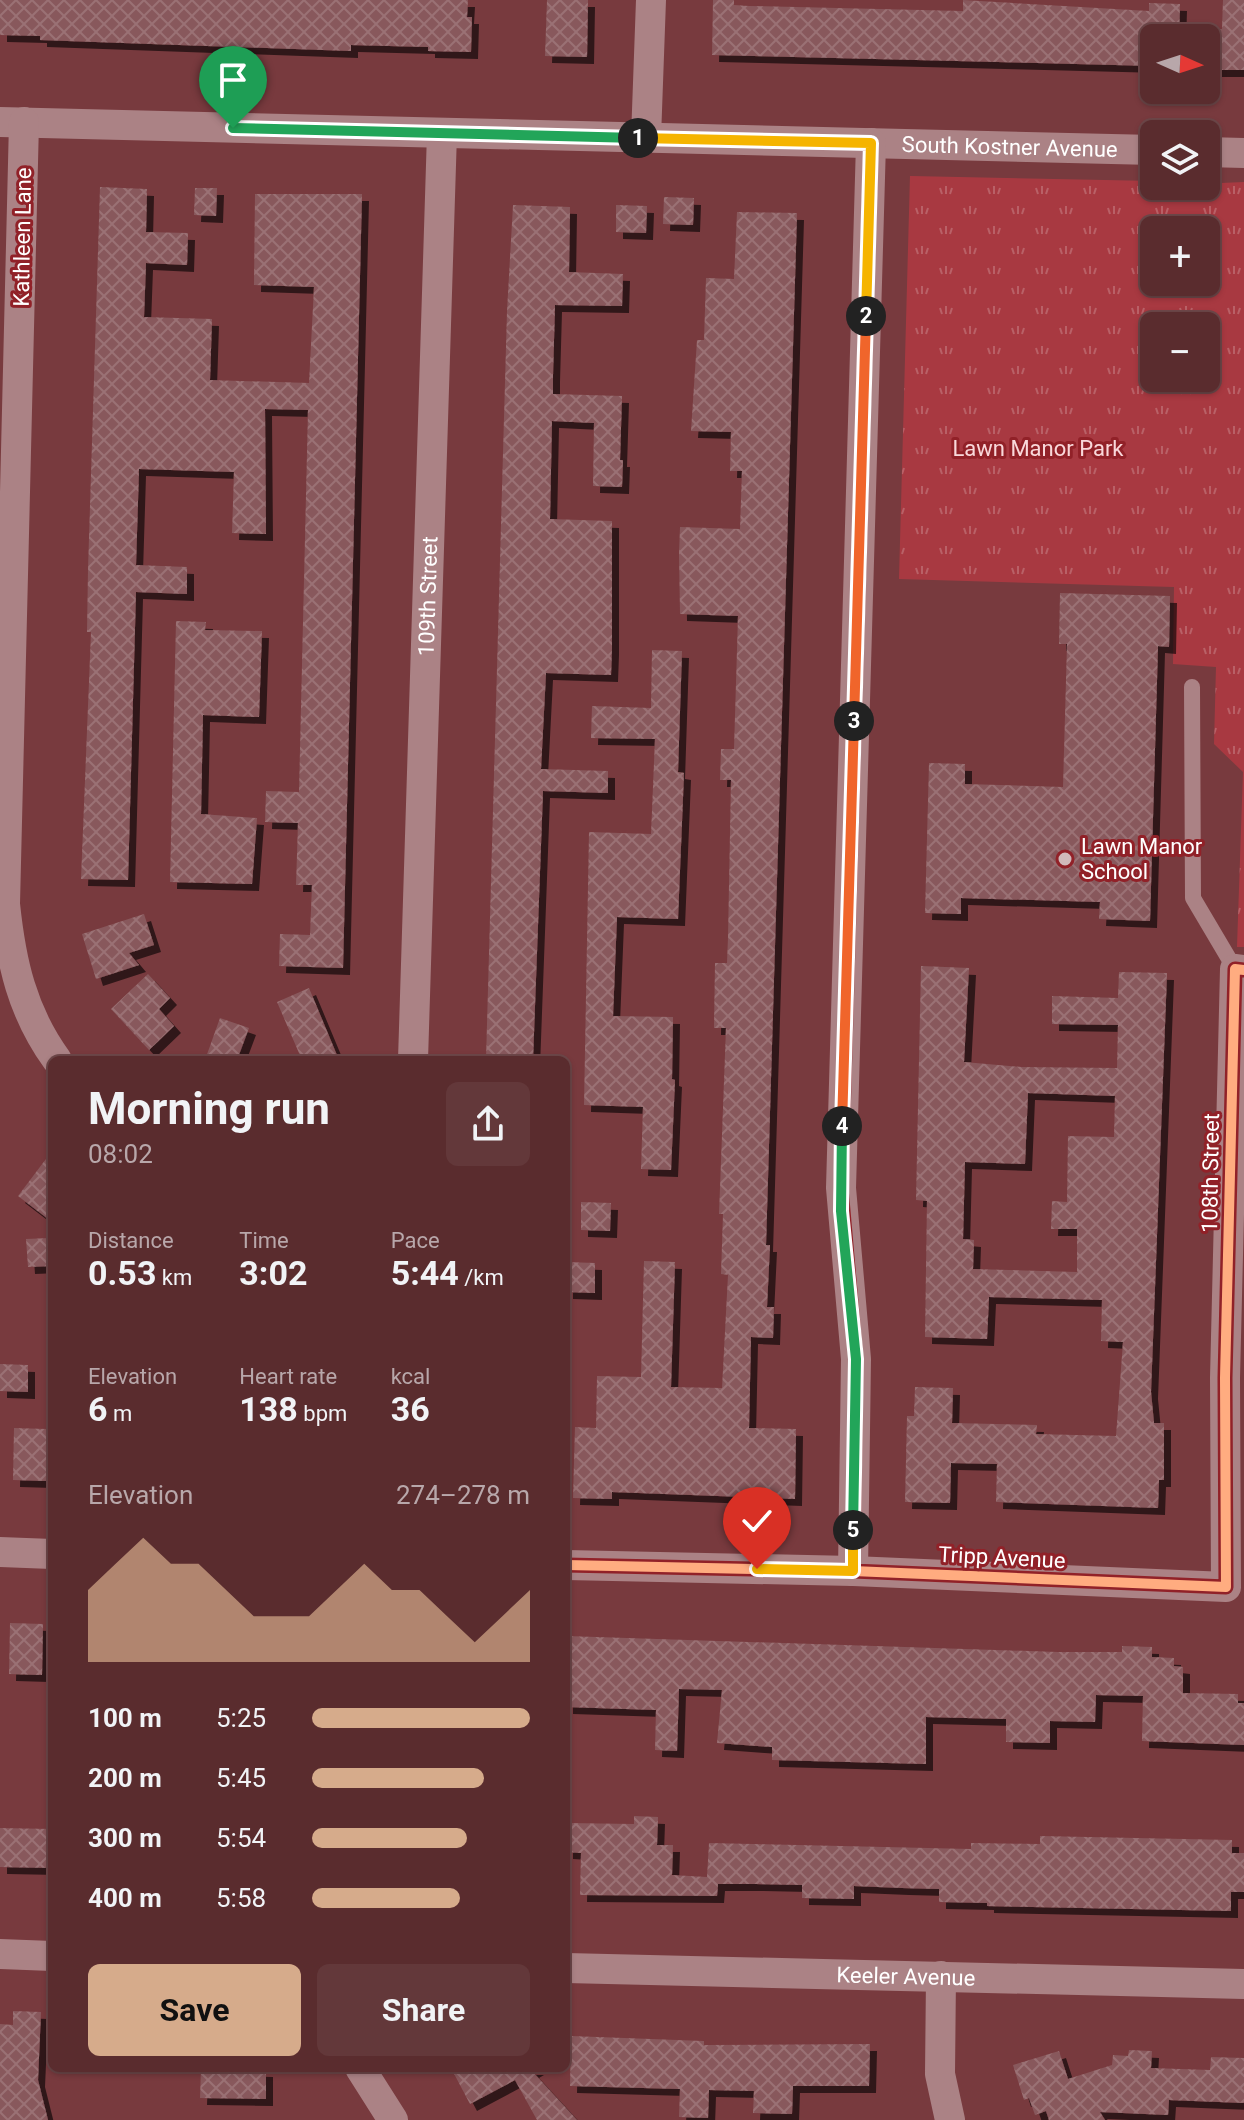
<!DOCTYPE html>
<meta charset="utf-8">
<style>
body{margin:0;font-family:Roboto,sans-serif;background:#63383a;color:#f1f3f6;height:100vh;display:flex;flex-direction:column;font-size:30px;white-space:nowrap}
*{box-sizing:border-box;margin:0}
p{font-size:26px;color:#b8a7aa}
.icon{flex:none;width:44px;height:44px;fill:none;stroke:currentColor;stroke-width:2;stroke-linecap:round;stroke-linejoin:round}
.map{position:relative;flex:1;overflow:hidden}
.sheet{position:absolute;left:48px;top:1056px;width:522px;height:1016px;display:flex;flex-direction:column;background:#5a2c2e;border-radius:12px;box-shadow:0 2px 6px #0004,0 0 0 2px #6f484a}
.sheet>*{flex:none}
.needle{width:52px;rotate:93deg}
.controls{position:absolute;left:1140px;top:24px;display:grid;gap:16px}
.controls a{display:grid;place-items:center;width:80px;height:80px;border-radius:12px;background:#5a2c2e;box-shadow:0 2px 6px #0004,0 0 0 2px #6f484a;font-size:40px}
.pin{position:absolute;display:grid;place-items:center;width:68px;height:68px;color:#fff;margin:-82px -34px;border-radius:50% 50% 50% 0;rotate:-45deg;box-shadow:0 0 8px #0007}
.pin .icon{rotate:45deg}
.km{position:absolute;width:40px;height:40px;margin:-20px;border-radius:50%;background:#222;color:#fff;font-size:22px;line-height:40px;text-align:center}
.round{display:grid;place-items:center;flex:none;width:84px;height:84px;border-radius:12px;background:#63383a}
.overview{display:flex;align-items:center;justify-content:space-between;height:136px;padding:0 40px}
h1{font-size:44px;font-weight:700;line-height:60px}
.stats{display:grid;grid-template-columns:repeat(3,1fr);gap:12px;height:136px;padding:8px 40px}
.stats div{display:grid;align-content:center}
.stats b{font-size:34px;font-weight:700}
.stats small{font-size:22px;font-weight:400}
.stats p{font-size:22px}
.chart{height:224px;padding:16px 40px}
.chart p{display:flex;justify-content:space-between}
.chart svg{width:100%;height:144px;margin-top:8px;fill:#d6ab8b;opacity:.7}
.primary-button{display:flex;gap:16px;margin-top:auto;padding:16px 40px}
.primary-button a{flex:1;height:92px;border-radius:12px;background:#d6ab8b;color:#111;font-size:32px;font-weight:700;line-height:92px;text-align:center}
.primary-button a+a{background:#63383a;color:#f1f3f6}
ul{padding:0 40px;list-style:none;font-size:26px}
li{display:grid;grid-template-columns:128px 96px 1fr;align-items:center;height:60px}
li i{height:20px;border-radius:10px;background:#d6ab8b}
.map>svg:first-child{display:block}
</style>
<div class="map">
<svg width="1244" height="2120" viewBox="0 0 1244 2120">
<defs>
<pattern id="grass-tufts" width="24" height="20" patternUnits="userSpaceOnUse" patternTransform="scale(2)"><rect width="24" height="20" fill="#a83941"/><path d="M3 7l-1-3M5 7V3M7 7l1-3M15 17l-1-3M17 17v-4M19 17l1-3" fill="none" stroke="#b96167"/></pattern>
<pattern id="building-cross-hatch" width="8" height="8" patternUnits="userSpaceOnUse" patternTransform="scale(2)"><rect width="8" height="8" fill="#88585c"/><path d="M0 0l8 8M0 8l8-8" fill="none" stroke="#9a7174"/></pattern>
<filter id="shadow"><feDropShadow dx="7" dy="7" stdDeviation="0" flood-color="#0009"/></filter>
</defs>
<rect width="100%" height="100%" fill="#783a3e"/>
<path fill="url(#grass-tufts)" fill-rule="evenodd" d="M910,176L1154,181V186L1244,182V947H1237L1243,772L1214,744L1216,667L1173,664L1174,587L899,579ZM1154,230H1206V282H1154ZM1154,326H1206V378H1154Z"/>
<path fill="url(#building-cross-hatch)" fill-rule="evenodd" filter="url(#shadow)" d="M0,0H468L467,17H472L471,52L428,51V47L351,45V51L40,40V36L0,35Z
M547,0H588L587,57L545,56Z
M713,0H734V5L749,6L963,11V0L1149,11V3L1180,4L1179,38H1154V66L712,55Z
M1223,0H1244V70H1207L1208,29H1222Z
M100,187L147,189L146,232L188,233L187,265L146,263L144,317L212,319L210,380L309,383L314,287L254,285L255,194H362L343,968L279,966L280,934L310,935L312,885H296L298,823L265,822L266,791L299,792L308,410L265,409L266,534L232,533L234,472L139,469L136,565L187,567V594L136,592L128,880L81,879L91,632H87L88,570Z
M195,188H217L216,216L194,215Z
M664,197L694,198L693,225L663,224Z
M513,205L570,207L569,272L623,274L622,306L555,305L553,375V394L622,396L620,460H623L622,487L593,486L594,423L552,421L550,519L612,521V648L611,675L546,673L541,769L608,771V793L543,791L533,1060H486L507,311Z
M616,205L647,206L646,233L616,232Z
M737,212L797,213L766,1245H770L767,1307H774L773,1338L751,1337L749,1428L796,1429L795,1499L612,1492V1499L573,1498L575,1427L596,1428L597,1376L641,1377L644,1261L675,1262L671,1387L722,1388L728,1275L721,1274L723,1214H719L726,1028H714L715,963H727L728,937L731,780H720L721,749H734L738,616L680,614L679,554L680,527L740,529L742,471H730L731,432L691,431L697,340H704L706,278L734,279Z
M1060,593L1170,596L1169,647L1158,646L1150,921L1099,919L1100,902L961,898V914L925,913L929,763L965,764V784L1063,787L1067,644H1059Z
M176,621L206,622L205,630L262,631L259,717L203,715L201,814L257,818L252,884L170,882Z
M652,650L682,651L678,772L684,773L678,919L617,917L613,1016L673,1017L672,1079L675,1080L671,1170L641,1169L643,1107L584,1105L589,832L651,834L655,739L591,738L592,706L651,708Z
M144,914L154,945L129,953L139,965L96,979L82,934Z
M921,966L969,968L964,1062L1022,1067L1117,1068L1118,1025L1052,1024V996L1118,998L1119,972L1167,973L1151,1392L1154,1423H1164V1480H1159L1158,1508L996,1502L997,1464L951,1463L950,1503L905,1502L907,1416H914L915,1387L953,1388L952,1423L1037,1425L1036,1434L1116,1436L1123,1342L1101,1341L1102,1300L989,1297L987,1339L925,1337L927,1201L916,1200ZM1028,1093L1115,1096L1114,1137L1068,1136L1067,1202L1052,1201L1051,1229H1077V1272L973,1269L974,1240L963,1239L965,1162L1025,1164Z
M148,974L170,998L159,1009L174,1026L149,1050L111,1009Z
M309,988L339,1060H302L277,1002Z
M220,1018L249,1028L237,1060H205Z
M52,1151V1222L18,1196Z
M581,1202L611,1203L610,1231L581,1230Z
M50,1238L52,1266L28,1267L26,1239Z
M566,1262L595,1263V1293L566,1292Z
M0,1364L28,1365V1392L0,1391Z
M14,1428L47,1429L46,1481L13,1480Z
M10,1623L43,1624L42,1675L9,1674Z
M566,1636L1058,1652H1122V1646L1152,1647V1657L1174,1658V1666L1183,1667V1693L1238,1694V1703H1244V1745L1142,1741L1143,1696L1096,1695L1095,1722L1050,1721V1743L1006,1742V1719L926,1717V1764L772,1760V1747L717,1743L722,1690L679,1689L677,1751L655,1750L656,1710L566,1707Z
M634,1816L658,1817L657,1845H673L672,1875L707,1877L709,1843L971,1849V1843L1040,1844V1836L1232,1840V1853H1244V1892H1231V1911L987,1906V1903L939,1902V1889L902,1888L854,1886V1899L802,1898V1885L756,1884H718L717,1896L580,1895L581,1853L566,1852V1823L634,1824Z
M0,1828L52,1829V1868L0,1867Z
M13,2011L41,2012L38,2080L48,2120H0V2024L13,2025Z
M571,2036L704,2041V2045L870,2044L869,2086H793L792,2114L753,2113L754,2091L709,2090L708,2118L679,2117L680,2089L570,2086Z
M1129,2050L1152,2051L1151,2068L1210,2070L1211,2057L1244,2058V2103L1169,2100L1168,2115L1100,2112L1105,2120H1049L1046,2111L1035,2115L1029,2098L1024,2100L1013,2065L1059,2051L1068,2079L1112,2065L1113,2055L1128,2056Z
M201,2068L266,2070V2099L200,2098Z
M451,2068H537L532,2071L577,2120H537L515,2080L470,2104Z"/>
<g fill="none" stroke-linecap="round" stroke-linejoin="round">
<path stroke="#ab8285" stroke-width="16" d="M1192,687L1193,898L1235,969"/>
<g stroke="#ab8285" stroke-width="30">
<path id="s1" d="M0,122L1154,150"/>
<path d="M24,122L5,904C11,962 22,1012 57,1060"/>
<path d="M646,138L651,0"/>
<path d="M1206,152L1244,153"/>
<path id="s2" d="M413,1060L442,133"/>
<path d="M0,1552L52,1554"/>
<path d="M566,1565L853,1571L1226,1587L1225,1378L1235,969L1244,970"/>
<path d="M853,1571L856,1359L841,1188L871,143"/>
<path d="M0,1954L52,1956"/>
<path id="s3" d="M566,1968L1244,1984"/>
<path d="M941,1976L940,2074L950,2120"/>
<path d="M360,2068L393,2120"/>
</g>
<defs>
<path id="cycleway" d="M566,1565L853,1571L1226,1587L1225,1378L1235,969L1244,970
M853,1571L856,1359L841,1188L871,143"/>
</defs>
<use href="#cycleway" stroke="#912128" stroke-width="15"/>
<use href="#cycleway" stroke="#ffac80" stroke-width="10"/>
</g>
<g fill="none" stroke-linecap="round" stroke-linejoin="round">
<defs>
<path id="split-1" d="M233,128L638,138"/>
<path id="split-2" d="M638,138L871,143L866,316"/>
<path id="split-3" d="M854,721L866,316"/>
<path id="split-4" d="M842,1126L854,721"/>
<path id="split-5" d="M842,1126L841,1211L856,1359L853,1530"/>
<path id="split-6" d="M757,1569L853,1571V1530"/>
</defs>
<use href="#split-1" stroke="#fff" stroke-width="16"/>
<use href="#split-2" stroke="#fff" stroke-width="16"/>
<use href="#split-3" stroke="#fff" stroke-width="16"/>
<use href="#split-4" stroke="#fff" stroke-width="16"/>
<use href="#split-5" stroke="#fff" stroke-width="16"/>
<use href="#split-6" stroke="#fff" stroke-width="16"/>
<use href="#split-1" stroke="#22a559" stroke-width="10"/>
<use href="#split-2" stroke="#f5b400" stroke-width="10"/>
<use href="#split-3" stroke="#f0652b" stroke-width="10"/>
<use href="#split-4" stroke="#f0652b" stroke-width="10"/>
<use href="#split-5" stroke="#22a559" stroke-width="10"/>
<use href="#split-6" stroke="#f5b400" stroke-width="10"/>
</g>
<circle fill="#d0babb" stroke="#912128" stroke-width="3" cx="1065" cy="859" r="8"/>
<g text-anchor="middle" stroke-width="6" stroke-linejoin="round" paint-order="stroke">
<g font-size="22" fill="#fff" stroke="#912128">
<text dy="8" stroke="none"><textPath href="#s1" startOffset="1010">South Kostner Avenue</textPath></text>
<text transform="translate(22 237) rotate(-89)" y="8">Kathleen Lane</text>
<text dy="8" stroke="none"><textPath href="#s2" startOffset="464">109th Street</textPath></text>
<text transform="translate(1210 1173) rotate(-89)" y="8">108th Street</text>
<text transform="translate(1002 1557) rotate(3)" y="8">Tripp Avenue</text>
<text dy="8" stroke="none"><textPath href="#s3" startOffset="340">Keeler Avenue</textPath></text>
</g>
<g font-size="22" fill="#f9d8da" stroke="#912128">
<text x="1038" y="456">Lawn Manor Park</text>
</g>
<g font-size="22" fill="#fff" stroke="#912128" text-anchor="start">
<text x="1081" y="854">Lawn Manor<tspan x="1081" dy="25">School</tspan></text>
</g>
</g>
</svg>
<div class="controls">
<a><svg class="needle" viewBox="-14 -14 28 28"><path d="M0-13l5 13h-10z" fill="#e53935"/><path d="M0 13l5-13h-10z" fill="#b8a7aa"/></svg></a>
<a><svg class="icon" aria-label="layers" viewBox="0 0 24 24"><path d="M12 4l9 5-9 5-9-5zM3 14l9 5 9-5"/></svg></a>
<a>+</a>
<a>−</a>
</div>
<div class="pin" style="left:233px;top:128px;background:#1e9e55"><svg class="icon" aria-label="arrive" viewBox="0 0 24 24"><path d="M6 21V4h12l-3 4 3 4H6"/></svg></div>
<div class="pin" style="left:757px;top:1569px;background:#d93025"><svg class="icon" aria-label="check" viewBox="0 0 24 24"><path d="M5 12l5 5 9-10"/></svg></div>
<b class="km" style="left:638px;top:138px">1</b>
<b class="km" style="left:866px;top:316px">2</b>
<b class="km" style="left:854px;top:721px">3</b>
<b class="km" style="left:842px;top:1126px">4</b>
<b class="km" style="left:853px;top:1530px">5</b>
<section class="sheet">
<div class="overview"><div><h1>Morning run</h1><p>08:02</p></div><a class="round"><svg class="icon" aria-label="share" viewBox="0 0 24 24"><path d="M12 15V3M7 8l5-5 5 5M5 13v7h14v-7"/></svg></a></div>
<div class="stats">
<div><p>Distance</p><b>0.53<small> km</small></b></div>
<div><p>Time</p><b>3:02</b></div>
<div><p>Pace</p><b>5:44<small> /km</small></b></div>
</div>
<div class="stats">
<div><p>Elevation</p><b>6<small> m</small></b></div>
<div><p>Heart rate</p><b>138<small> bpm</small></b></div>
<div><p>kcal</p><b>36</b></div>
</div>
<div class="chart"><p><span>Elevation</span>274–278 m</p>
<svg viewBox="0 0 160 44" preserveAspectRatio="none"><path d="M0 44V22L10 14L20 6L30 14L40 14L50 22L60 30L70 30L80 30L90 22L100 14L110 22L120 22L130 30L140 38L150 30L160 22V44z"/></svg>
</div>
<ul>
<li><b>100 m</b>5:25<i style="width:100%"></i></li>
<li><b>200 m</b>5:45<i style="width:79%"></i></li>
<li><b>300 m</b>5:54<i style="width:71%"></i></li>
<li><b>400 m</b>5:58<i style="width:68%"></i></li>
</ul>
<div class="primary-button"><a>Save</a><a>Share</a></div>
</section>
</div>
